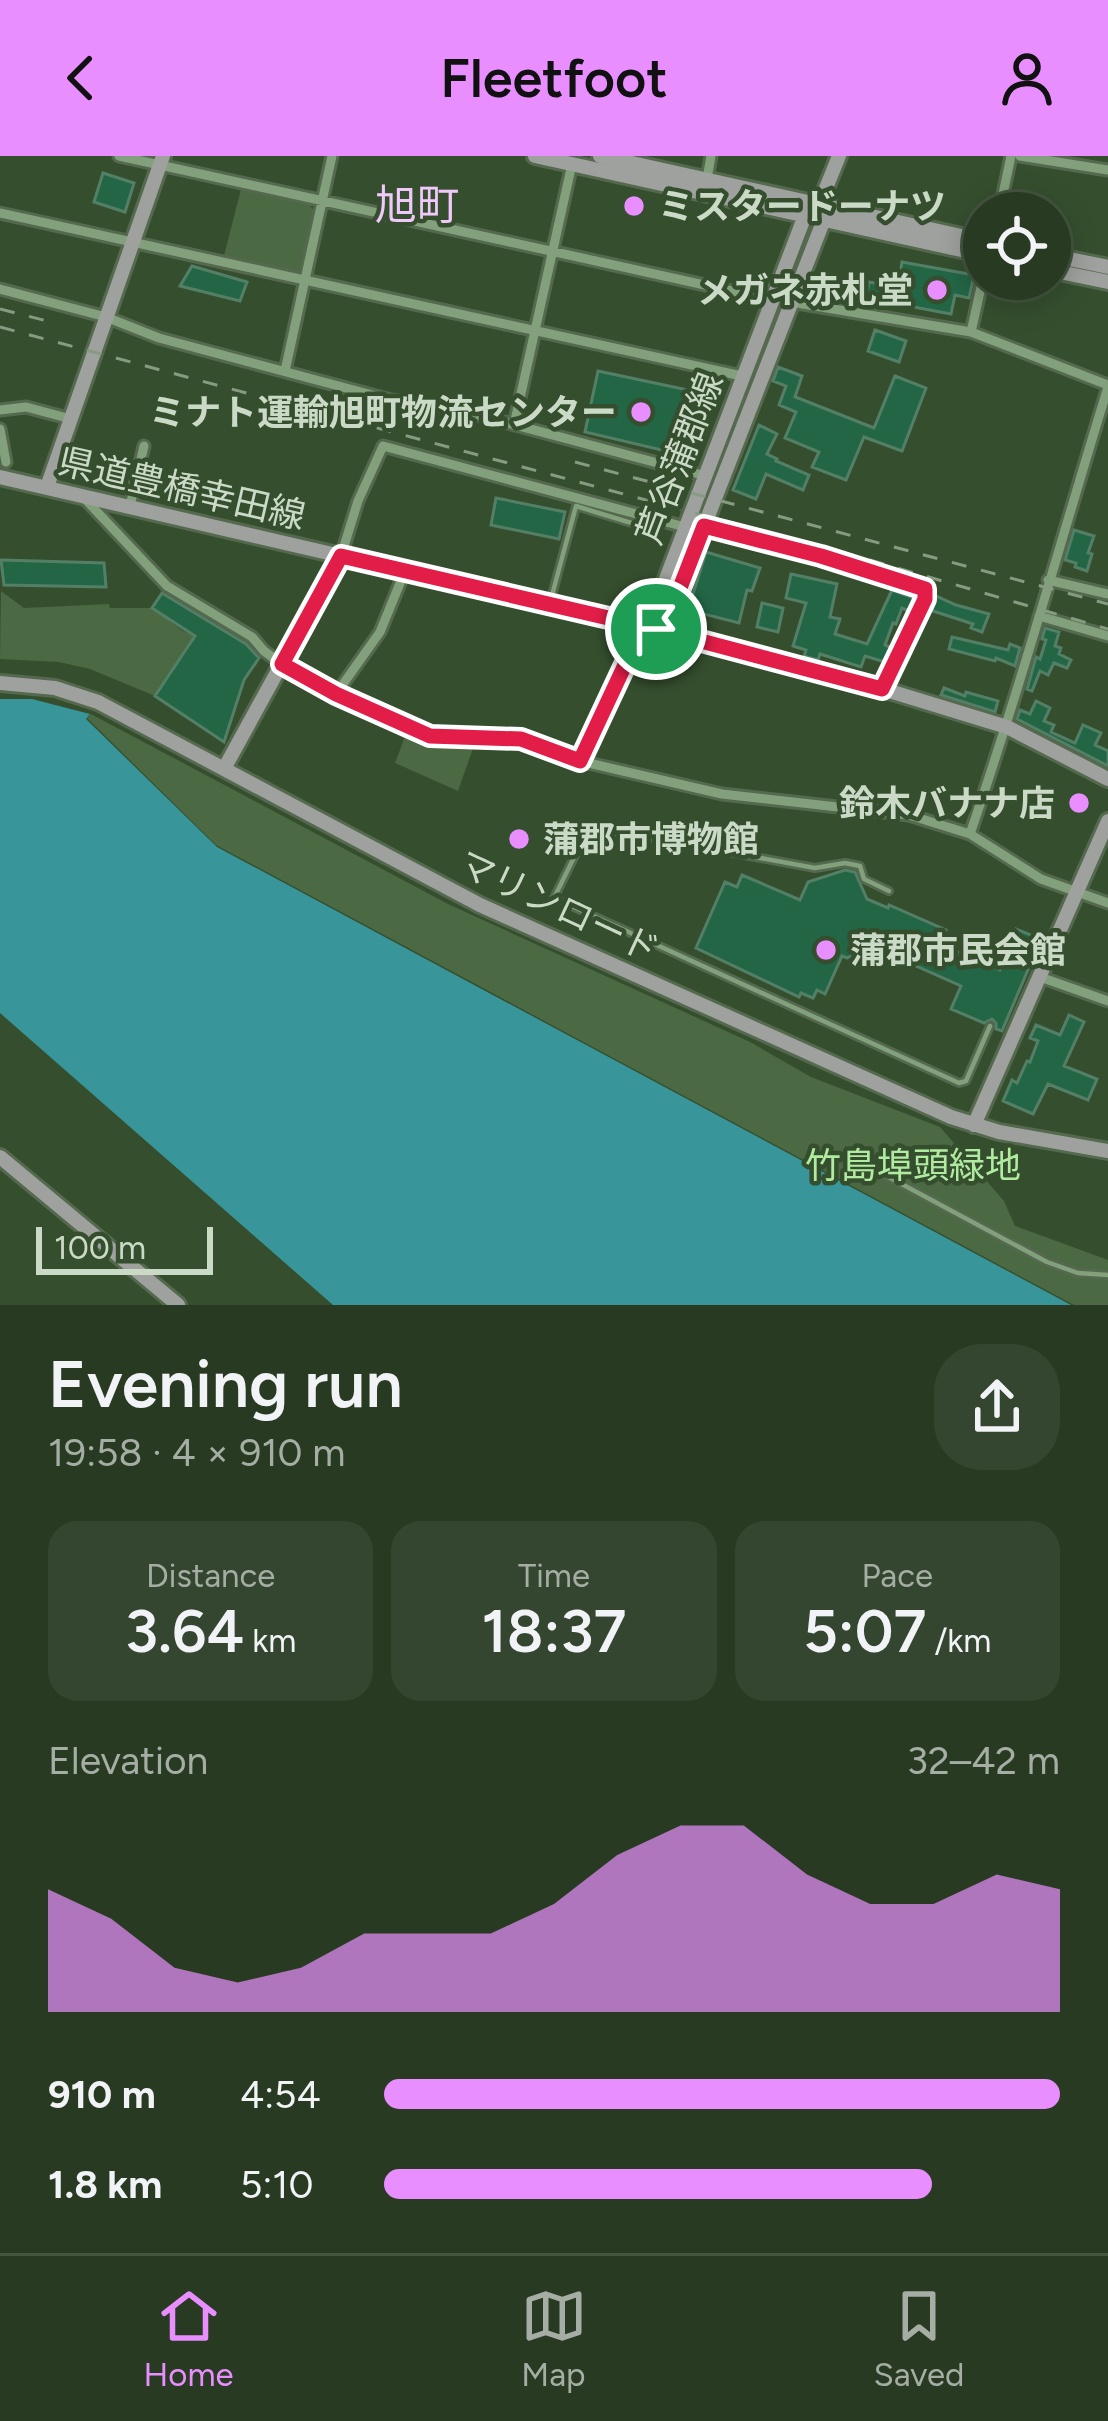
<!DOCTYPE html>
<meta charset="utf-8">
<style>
body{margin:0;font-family:Figtree,"Noto Sans JP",sans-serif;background:#34462f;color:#f1f3f6;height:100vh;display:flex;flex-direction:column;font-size:45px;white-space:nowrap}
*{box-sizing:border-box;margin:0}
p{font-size:39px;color:#a5ada5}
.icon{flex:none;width:66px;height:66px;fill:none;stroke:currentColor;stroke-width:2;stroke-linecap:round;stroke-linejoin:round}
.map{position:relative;height:1149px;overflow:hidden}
.panel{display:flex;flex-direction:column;background:#283b22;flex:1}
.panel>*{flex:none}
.controls{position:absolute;left:963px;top:36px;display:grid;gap:24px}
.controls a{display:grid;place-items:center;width:108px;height:108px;border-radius:50%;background:#283b22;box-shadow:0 6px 30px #0003,0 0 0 3px #445540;font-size:60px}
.scale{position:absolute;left:36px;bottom:30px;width:177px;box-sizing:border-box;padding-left:12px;border:6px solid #cbdac7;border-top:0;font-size:33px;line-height:42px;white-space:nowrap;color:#cbdac7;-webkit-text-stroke:9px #354f2e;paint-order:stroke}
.pin{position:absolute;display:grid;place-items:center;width:102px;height:102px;color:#fff;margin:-51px;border:6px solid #fff;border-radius:50%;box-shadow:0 3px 12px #0007}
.round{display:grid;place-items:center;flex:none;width:126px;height:126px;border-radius:48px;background:#34462f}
.overview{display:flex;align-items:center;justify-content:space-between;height:204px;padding:0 48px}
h1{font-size:66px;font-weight:600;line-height:90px}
.metrics{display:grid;grid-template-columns:repeat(3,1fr);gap:18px;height:204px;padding:12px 48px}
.metrics div{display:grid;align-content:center;border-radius:30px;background:#34462f;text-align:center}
.metrics b{font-size:60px;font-weight:600}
.metrics small{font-size:33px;font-weight:400}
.metrics p{font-size:33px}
.chart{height:336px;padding:24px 48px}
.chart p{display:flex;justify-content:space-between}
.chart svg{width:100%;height:216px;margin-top:12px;fill:#e88eff;opacity:.7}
ul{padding:0 48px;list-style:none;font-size:39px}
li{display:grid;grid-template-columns:192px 144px 1fr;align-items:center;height:90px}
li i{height:30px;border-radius:15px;background:#e88eff}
header{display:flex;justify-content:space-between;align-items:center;height:156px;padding:0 48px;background:#e88eff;color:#111;font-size:54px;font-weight:600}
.tab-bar{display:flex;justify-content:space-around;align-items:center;height:168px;border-top:3px solid #445540;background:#283b22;font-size:33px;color:#a5ada5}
.tab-bar a{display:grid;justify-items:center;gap:6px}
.tab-bar .selected{color:#e88eff}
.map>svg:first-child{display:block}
</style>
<header><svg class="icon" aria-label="back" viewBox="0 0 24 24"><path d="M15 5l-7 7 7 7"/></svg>Fleetfoot<svg class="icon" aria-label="person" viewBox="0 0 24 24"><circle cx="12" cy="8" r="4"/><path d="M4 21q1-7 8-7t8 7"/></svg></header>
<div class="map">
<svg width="1108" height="1149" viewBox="0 0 1108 1149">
<rect width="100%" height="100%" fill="#354f2e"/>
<path fill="#4b6943" d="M241,33L310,49L313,54L304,118L224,100Z
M1,435L24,452L109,448L110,452H152L183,475L195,480L155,540L90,513L59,506L0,503Z
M91,558L448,748L750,886L811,921L940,971L1004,1045L1015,1070L1108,1104V1149H1074L216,689L87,562Z
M409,570L431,580L477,581L458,635L395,607Z"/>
<path fill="#389599" d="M0,543H32L90,558L86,563L217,691L1071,1149H333L0,857Z"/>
<path fill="#236646" stroke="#547f67" stroke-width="3" d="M103,17L134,27L125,56L94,46Z
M902,106L974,119L969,142L955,139L951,158L866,142L869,126L885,129L886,121L899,124Z
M192,110L247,126L240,145L180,130Z
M875,174L906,185L899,206L868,195Z
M778,211L802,220L795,241L798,242L874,272L895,220L926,232L902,295L864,281L846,324L812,311L819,296L785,282L796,256L779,249L786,230L773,225Z
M598,215L697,236L687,300L585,276Z
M759,269L777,278L767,298L777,303L776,305L809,319L803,334L766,318L756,343L733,334Z
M496,342L565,356L559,383L491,369Z
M1074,374L1094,380L1088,397L1092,398L1087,415L1075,411L1076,407L1065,404Z
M706,396L760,412L752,435L747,434L739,467L688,454Z
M1,404L104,407L106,431L4,429Z
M791,418L837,428L830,461L840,463L835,478L867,488L892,434L914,442L909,455L902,452L896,468L893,467L885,489L892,492L885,506L865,500L861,511L820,498L818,504L804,500L806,494L793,490L806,447L786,442Z
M162,437L246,488L259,502L244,524L224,586L155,540L195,480L152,452Z
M934,439L956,449L989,458L982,476L971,472L973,468L930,454Z
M762,447L783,452L778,476L757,471Z
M1045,472L1059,476L1055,490L1061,492L1059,498L1071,504L1067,512L1054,507L1048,519L1040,515L1032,535L1027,533L1036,501L1040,503L1046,484L1042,483Z
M952,481L1008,494L1010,488L1020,492L1015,510L996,502L995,505L949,493Z
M944,532L965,540L966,536L998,545L995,556L941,539Z
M1036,545L1050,552L1044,565L1054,569L1051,576L1075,587L1083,569L1101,577L1095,589L1108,595V610L1017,563L1020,554L1030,558Z
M845,714L855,716L867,743L888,752L889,749L946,774L941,786L950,789L949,792L1000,814L1016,773L1041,783L1002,875L996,873V867L992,863L984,867L951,853L961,830L882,795L878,803L862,796L847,802L842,800L825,838L817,834L813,842L801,837L799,841L696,792L725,726L737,731L742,719L800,744L808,726Z
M1069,859L1084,866L1064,910L1097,923L1088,944L1048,928L1033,958L1003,945L1012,924L1017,927L1027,905L1030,906L1038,885L1030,882L1036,869L1060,879Z"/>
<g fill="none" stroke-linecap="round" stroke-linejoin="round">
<defs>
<path id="lane" d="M551,443L576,350L638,369L640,360
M889,735L864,723L860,710L845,707L815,712L663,684L585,679L554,742L959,927L966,925L990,870
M883,1018L1047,1106L1078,1117L1108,1119"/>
<path id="street" d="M119,0L773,144
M1020,0L1108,14
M707,23L711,0
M0,57L742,220
M999,57L1011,0
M0,133L106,161L159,182L391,244L452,252L706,320
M791,146L971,176L1108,229
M971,176L984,118
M285,215L332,0
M0,254L26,251L71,263
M514,269L572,8
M0,273L6,306
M85,343L167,430L252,481L264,495L282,508L336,538L431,580L521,583L580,605L722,638L909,659L970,678L1041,723L1108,747
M130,350L144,290
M704,371L922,430L925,433V443L882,533
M341,400L358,345L383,290L685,371
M1048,424L1108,438
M1039,460L1108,480
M336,538L380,476L405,415
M580,605L639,479L655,473
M970,678C1021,530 1062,380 1108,231
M1040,821L1108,845"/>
<path id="secondary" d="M535,0L984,99
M600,0L984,85
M1050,99L1108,111
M1050,114L1108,126
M0,321L656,473L873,530L1007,571L1108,623
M47,331L163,0
M656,473V449L804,62L820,47L839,0
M656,473L671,455L823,66L820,47
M0,527L55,532L98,546L480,749L951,961L999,976L1108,995
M225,611L341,400
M974,969L1108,665
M0,1001L178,1149"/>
</defs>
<use href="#lane" stroke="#54694e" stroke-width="10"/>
<use href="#street" stroke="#54694e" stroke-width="15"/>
<use href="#secondary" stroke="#54694e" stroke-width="20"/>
<use href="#lane" stroke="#83a07c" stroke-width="4.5"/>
<use href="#street" stroke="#83a07c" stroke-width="9"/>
<use href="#secondary" stroke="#9ea19e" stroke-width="14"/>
<path stroke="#879b82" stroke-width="3" stroke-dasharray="15 15" stroke-linecap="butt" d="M0,153L47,165
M0,171L870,404L1108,473
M575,306L1108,448"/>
</g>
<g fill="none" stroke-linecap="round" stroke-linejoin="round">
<defs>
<path id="route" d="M656,473L341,400L282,508L336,538L430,580L521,583L580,605L639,479L656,473L882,533L925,443V433L821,400L704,370L671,455L656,473"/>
</defs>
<use href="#route" stroke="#fff" stroke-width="24"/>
<use href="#route" stroke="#e11d48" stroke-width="15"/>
</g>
<g fill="#e88eff" stroke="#354f2e" stroke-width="4.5">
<circle cx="634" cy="50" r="12"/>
<circle cx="937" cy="134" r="12"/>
<circle cx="641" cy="256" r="12"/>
<circle cx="1079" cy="647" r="12"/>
<circle cx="519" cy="683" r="12"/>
<circle cx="826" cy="794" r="12"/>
</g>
<g text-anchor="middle" stroke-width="9" stroke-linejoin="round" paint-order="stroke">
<g font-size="36" font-weight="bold" fill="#cbdac7" stroke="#354f2e" text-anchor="start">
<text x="658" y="63">ミスタードーナツ</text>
<text x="913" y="147" text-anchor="end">メガネ赤札堂</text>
<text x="617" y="269" text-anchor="end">ミナト運輸旭町物流センター</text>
<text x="1055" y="660" text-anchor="end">鈴木バナナ店</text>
<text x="543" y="696">蒲郡市博物館</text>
<text x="850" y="807">蒲郡市民会館</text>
</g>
<g font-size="36" fill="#cbdac7" stroke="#354f2e">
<text transform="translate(679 302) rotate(-69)" y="13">芦谷蒲郡線</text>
<text transform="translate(182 332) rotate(13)" y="13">県道豊橋幸田線</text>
<text transform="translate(559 750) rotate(25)" y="13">マリンロード</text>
</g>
<g font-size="36" fill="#b1eba1" stroke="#354f2e">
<text x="913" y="1022">竹島埠頭緑地</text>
</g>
<g font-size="42" fill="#f0c8fb" stroke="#354f2e">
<text x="417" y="64">旭町</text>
</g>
</g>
</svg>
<div class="controls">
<a><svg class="icon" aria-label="locate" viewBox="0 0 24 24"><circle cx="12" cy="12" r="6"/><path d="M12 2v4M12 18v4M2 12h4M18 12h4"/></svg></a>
</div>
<div class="scale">100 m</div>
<div class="pin" style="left:656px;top:473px;background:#1e9e55"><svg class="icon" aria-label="arrive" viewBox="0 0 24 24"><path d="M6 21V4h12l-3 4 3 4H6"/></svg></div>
</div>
<section class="panel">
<div class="overview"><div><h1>Evening run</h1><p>19:58 · 4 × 910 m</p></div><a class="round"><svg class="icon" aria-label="share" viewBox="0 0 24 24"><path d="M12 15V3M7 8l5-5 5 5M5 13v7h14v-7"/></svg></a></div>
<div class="metrics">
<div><p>Distance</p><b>3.64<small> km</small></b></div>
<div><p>Time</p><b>18:37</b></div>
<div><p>Pace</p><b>5:07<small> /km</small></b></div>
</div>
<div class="chart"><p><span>Elevation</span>32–42 m</p>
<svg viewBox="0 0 160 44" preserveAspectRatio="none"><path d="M0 44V19L10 25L20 35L30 38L40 35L50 28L60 28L70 28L80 22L90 12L100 6L110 6L120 16L130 22L140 22L150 16L160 19V44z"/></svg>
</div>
<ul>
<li><b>910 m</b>4:54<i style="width:100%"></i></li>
<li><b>1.8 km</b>5:10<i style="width:81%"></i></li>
</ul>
</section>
<nav class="tab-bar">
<a class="selected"><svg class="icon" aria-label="home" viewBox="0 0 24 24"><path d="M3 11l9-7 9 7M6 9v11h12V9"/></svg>Home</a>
<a><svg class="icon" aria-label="map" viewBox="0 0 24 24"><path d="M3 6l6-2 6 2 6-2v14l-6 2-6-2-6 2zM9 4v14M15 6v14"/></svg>Map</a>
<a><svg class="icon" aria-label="saved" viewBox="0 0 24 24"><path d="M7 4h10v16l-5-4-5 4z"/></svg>Saved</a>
</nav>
